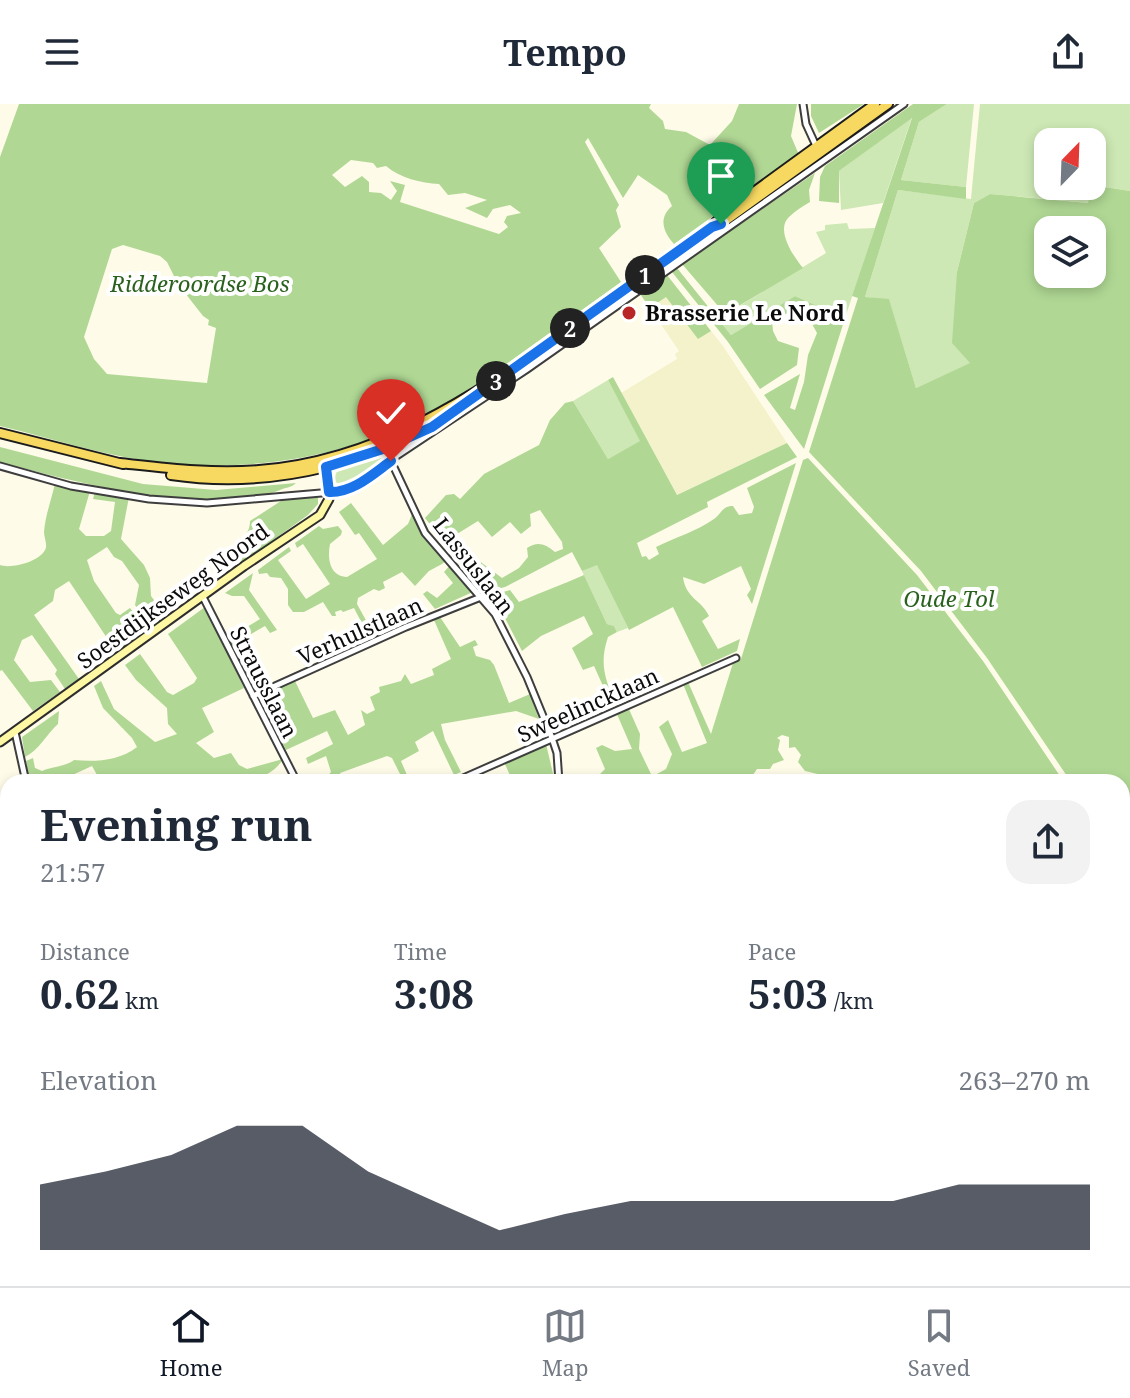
<!DOCTYPE html>
<meta charset="utf-8">
<style>
body{margin:0;font-family:"Noto Serif",serif;background:#f2f2f3;color:#1f2937;height:100vh;display:flex;flex-direction:column;font-size:30px;white-space:nowrap}
*{box-sizing:border-box;margin:0}
p{font-size:26px;color:#747a83}
.icon{flex:none;width:44px;height:44px;fill:none;stroke:currentColor;stroke-width:2;stroke-linecap:round;stroke-linejoin:round}
.map{position:relative;flex:1;overflow:hidden}
.details{position:absolute;left:0px;top:670px;width:1130px;height:512px;display:flex;flex-direction:column;background:#fff;border-radius:24px 24px 0 0;box-shadow:0 4px 12px #0003}
.details>*{flex:none}
.needle{width:52px;rotate:23deg}
.tools{position:absolute;left:1034px;top:24px;display:grid;gap:16px}
.tools a{display:grid;place-items:center;width:72px;height:72px;border-radius:16px;background:#fff;box-shadow:0 4px 12px #0003;font-size:40px}
.pin{position:absolute;display:grid;place-items:center;width:68px;height:68px;color:#fff;margin:-82px -34px;border-radius:50% 50% 50% 0;rotate:-45deg;box-shadow:0 0 8px #0007}
.pin .icon{rotate:45deg}
.km{position:absolute;width:40px;height:40px;margin:-20px;border-radius:50%;background:#222;color:#fff;font-size:22px;line-height:40px;text-align:center}
.round{display:grid;place-items:center;flex:none;width:84px;height:84px;border-radius:24px;background:#f2f2f3}
.headline{display:flex;align-items:center;justify-content:space-between;height:136px;padding:0 40px}
h1{font-size:44px;font-weight:700;line-height:60px}
.metrics{display:grid;grid-template-columns:repeat(3,1fr);gap:12px;height:136px;padding:8px 40px}
.metrics div{display:grid;align-content:center}
.metrics b{font-size:40px;font-weight:700}
.metrics small{font-size:22px;font-weight:400}
.metrics p{font-size:22px}
.chart{height:224px;padding:16px 40px}
.chart p{display:flex;justify-content:space-between}
.chart svg{width:100%;height:144px;margin-top:8px;fill:#111827;opacity:.7}
header{display:flex;justify-content:space-between;align-items:center;height:104px;padding:0 40px;background:#fff;font-size:36px;font-weight:700}
.menu{display:flex;justify-content:space-around;align-items:center;height:112px;border-top:2px solid #e0e1e3;background:#fff;font-size:22px;color:#747a83}
.menu a{display:grid;justify-items:center;gap:4px}
.menu .selected{color:#111827}
.map>svg:first-child{display:block}
</style>
<header><svg class="icon" aria-label="menu" viewBox="0 0 24 24"><path d="M4 6h16M4 12h16M4 18h16"/></svg>Tempo<svg class="icon" aria-label="share" viewBox="0 0 24 24"><path d="M12 15V3M7 8l5-5 5 5M5 13v7h14v-7"/></svg></header>
<div class="map">
<svg width="1130" height="1182" viewBox="0 0 1130 1182">
<rect width="100%" height="100%" fill="#fffbe9"/>
<path fill="#f4f2cb" d="M666,192L698,234L711,227L723,242L787,339L677,391L621,289L677,255L675,250L679,247L650,204Z"/>
<path fill="#cde8b4" d="M947,0H974L966,83L901,76L919,18Z
M980,0H1130V87L1092,81V38H1048V82H1091L1089,99L990,90L974,99L957,168L971,259L916,284L889,196L865,193L898,86L971,95Z
M912,13L883,99L841,106L839,67Z
M847,119L849,125L875,124L845,214L795,192L731,231L718,215L826,149L816,128L825,126V121Z
M608,276L641,337L608,355L573,297Z
M443,318L353,378L341,381L334,377L338,363Z
M597,460L628,524L617,528L614,522L607,520L582,467Z"/>
<path fill="#b0d894" fill-rule="evenodd" d="M19,0H651L649,4L663,17L665,25L686,28L710,41L732,17L739,0H797L791,32L799,51L674,140C663,128 658,114 672,102L667,91L638,71L623,94L588,34L585,38L619,101L616,106L621,123L599,144L621,178C585,204 548,230 512,256C486,275 460,294 431,309C350,352 257,368 166,359C110,354 54,335 0,322V53ZM351,56L373,59L377,64L386,62C400,74 421,79 439,80L448,91L465,89L487,96L465,104L487,114L493,105L510,101L521,109L507,112L504,118L508,123L499,130L400,98L405,81L390,77L397,87L391,96L381,89L369,88V78L362,72L345,83L332,71ZM123,141L160,152L167,158L178,180L203,212L209,216L208,221L216,224L207,279L107,270L94,255L84,233L112,145Z
M811,0H864L819,29L811,12Z
M913,0H947L919,18L901,76L966,83V95L898,86L865,193L889,195L916,284L970,259L952,239L957,168L974,99L990,90L1088,99L1092,81L1130,87V764L1122,754V678H1071L987,554L921,467L809,348L858,194L852,192L912,14L839,67V99L819,97L820,73L825,62ZM1092,126V170H1048V126Z
M815,69L809,86L810,98C803,102 795,107 789,113C775,126 794,153 803,164L725,210L682,160Z
M677,164L731,231L795,192L845,214L804,345L764,291L800,270L790,304L795,306L804,278L808,251L817,229L802,202L772,217L773,227L778,237L799,244L797,261L760,285L728,238L672,168Z
M667,171L711,227L698,235L666,193L650,204L640,190Z
M613,273L677,391L787,339L797,353L707,398L708,403L637,439L642,453L646,452L649,456L659,450L656,443C674,434 697,427 714,415C722,409 722,402 733,402L739,411L752,409L754,403L747,384L796,359L752,500L747,491L751,485L741,462L704,480L683,473C686,495 701,495 709,512L702,517L718,545L740,535L737,547L702,563L673,503L629,526L597,461L582,467L572,448L505,483L490,487L470,464L478,456L502,474L519,464L528,453L527,444C538,437 545,440 555,448L563,445L562,438L540,406L530,410L531,422L521,430L510,418L492,433L478,417L444,438L425,414L446,391L454,390L460,395L484,370L539,341L550,316L565,299L573,297L608,355L640,337L608,276Z
M0,343L143,380L216,386L296,379C291,384 287,383 280,386C213,415 70,377 0,358Z
M808,354L917,471L983,557L1064,678H831L830,673L805,667L798,658L801,651L795,643L789,644V633L782,631L777,634L780,636L778,646L784,656L773,660L770,665H757L748,678H612V671L600,670L605,665L596,644L602,641L615,647L632,645L616,608L628,603L640,630L639,645L651,670L655,671L666,665L672,650L659,623L668,616L682,648L707,639L683,580L688,578L711,630L733,559L741,555L803,356Z
M55,379L90,387L79,425L86,432H104L111,427L115,398L93,395L95,388L129,393L121,435L144,461L150,474L151,492L166,512L151,523L135,501L139,481L122,457L114,453L107,443L87,456L94,477L116,509L120,511L130,504L148,526L119,546L109,537L69,477L55,486L53,497L34,511L79,575L65,585L55,570L57,566L32,531L22,536L14,556L30,578L51,576L60,588L33,607L2,566L0,567V461C11,465 39,458 45,446C48,441 44,434 44,428C45,412 52,394 55,379Z
M308,392L318,394V400L308,411L240,460C229,437 250,437 250,417L284,395Z
M351,399L383,441L408,420L413,408L448,455L442,460L429,467L415,482L402,468L383,478L385,484L379,487L374,485L358,494L357,500L374,531L369,533L354,504L343,508L341,506L335,508L336,512H332L323,498L304,508H293L288,501V485L281,474L270,473L267,469L259,470L258,466L289,443L291,447L278,456L306,495L330,480L303,440L297,444L295,439L319,422L323,425L338,422L342,427L341,431L330,440C327,455 330,472 347,473L377,455L359,429L355,431L339,408Z
M452,459L474,481L475,487L435,505L423,490L427,487L437,494L453,479L444,468Z
M253,469L249,486L277,526L270,529L265,522L237,538L256,572L268,579L254,585L227,535L260,515L244,492H232L225,489Z
M584,471L607,520L614,522L617,528L608,533C599,559 605,576 616,600L612,602L594,562L583,566L572,544L593,530L584,512L541,532L522,547L493,491L510,486L519,498C541,488 562,481 584,471Z
M205,503L244,584L202,604L214,628L196,639L214,654L231,649L239,661L247,665L283,655C274,670 262,672 248,678H101L92,662L57,678H29L26,657L33,654L35,664L42,667C53,662 65,663 74,656C95,658 119,657 137,643L132,634L103,604L94,582L101,577L114,605L155,638L177,630L168,620L167,604L136,576L125,561L140,550L167,588L173,591L194,579L197,574L168,530Z
M440,513L460,543L475,536L478,541L473,543L476,552L490,556L494,561L509,599L530,590L539,615L516,607L441,620L445,636L461,668L454,671L433,627L415,638L419,647L401,657L410,678H404L392,654L387,652L340,669L343,678H323L331,668L326,652L308,660L306,654L333,640L327,627L286,646L259,593L295,577L313,614L335,606L348,631L365,621L361,606L367,610L375,606L370,593L380,588L379,583L401,577L405,570L411,580L434,571L432,565L451,555L434,516Z
M59,607L58,620C46,631 39,646 25,653L22,633Z
M546,640L555,678H513L504,658Z
M1122,763L1130,772V1054L1124,1065L1130,1077V1085L1122,1083Z
M442,1174H612L614,1182H440Z"/>
<g fill="none" stroke-linecap="round" stroke-linejoin="round">
<defs>
<path id="minor" d="M803,0L806,20L817,44
M391,357L425,429L495,510L527,573L552,634L557,649L559,678
M0,362L71,382L149,395L207,399L344,387L526,266L904,0
M203,493L297,678
M253,592L406,523L481,493
M15,628L26,678
M454,678L736,554
M0,893L8,888
M0,1065L8,1068
M1122,1086L1130,1088
M135,1174L139,1182
M332,1174L357,1182
M1061,1174L1087,1182
M25,1182L32,1174
M438,1182L440,1174"/>
<path id="secondary" d="M0,638L244,462L320,411L329,395L325,357"/>
<path id="primary" d="M713,121L729,106L875,0
M0,329L123,360
M120,359C166,364 212,370 259,366C376,357 471,295 564,228C613,193 662,158 712,123L721,120L888,0
M171,371C273,386 381,359 466,300"/>
</defs>
<use href="#minor" stroke="#3e3e3e" stroke-width="9"/>
<use href="#secondary" stroke="#2d2d2d" stroke-width="11"/>
<use href="#primary" stroke="#1c1c1c" stroke-width="12"/>
<use href="#minor" stroke="#fff" stroke-width="5"/>
<use href="#secondary" stroke="#fef8a5" stroke-width="7"/>
<use href="#primary" stroke="#f7d861" stroke-width="8"/>
</g>
<g fill="none" stroke-linecap="round" stroke-linejoin="round">
<defs>
<path id="route" d="M391,357C373,370 353,389 329,388L326,363L383,345L432,323L712,123L721,120"/>
</defs>
<use href="#route" stroke="#fff" stroke-width="16"/>
<use href="#route" stroke="#1a73e8" stroke-width="10"/>
</g>
<circle fill="#b92627" stroke="#fff" stroke-width="3" cx="629" cy="209" r="8"/>
<g text-anchor="middle" stroke-width="8" stroke-linejoin="round" paint-order="stroke">
<g font-size="22" font-style="italic" fill="#29611d" stroke="#fff">
<text x="200" y="188">Ridderoordse Bos</text>
<text x="949" y="503">Oude Tol</text>
</g>
<g font-size="22" font-weight="bold" fill="#0b0b0b" stroke="#fff" text-anchor="start">
<text x="645" y="217">Brasserie Le Nord</text>
</g>
<g font-size="22" fill="#0b0b0b" stroke="#fff">
<text transform="translate(474 462) rotate(52)" y="8">Lassuslaan</text>
<text transform="translate(173 492) rotate(-36)" y="8">Soestdijkseweg Noord</text>
<text transform="translate(360 527) rotate(-24)" y="8">Verhulstlaan</text>
<text transform="translate(264 578) rotate(63)" y="8">Strausslaan</text>
<text transform="translate(588 601) rotate(-24)" y="8">Sweelincklaan</text>
</g>
</g>
</svg>
<div class="tools">
<a><svg class="needle" viewBox="-14 -14 28 28"><path d="M0-13l5 13h-10z" fill="#e53935"/><path d="M0 13l5-13h-10z" fill="#747a83"/></svg></a>
<a><svg class="icon" aria-label="layers" viewBox="0 0 24 24"><path d="M12 4l9 5-9 5-9-5zM3 14l9 5 9-5"/></svg></a>
</div>
<div class="pin" style="left:721px;top:120px;background:#1e9e55"><svg class="icon" aria-label="arrive" viewBox="0 0 24 24"><path d="M6 21V4h12l-3 4 3 4H6"/></svg></div>
<div class="pin" style="left:391px;top:357px;background:#d93025"><svg class="icon" aria-label="check" viewBox="0 0 24 24"><path d="M5 12l5 5 9-10"/></svg></div>
<b class="km" style="left:645px;top:171px">1</b>
<b class="km" style="left:570px;top:224px">2</b>
<b class="km" style="left:496px;top:277px">3</b>
<section class="details">
<div class="headline"><div><h1>Evening run</h1><p>21:57</p></div><a class="round"><svg class="icon" aria-label="share" viewBox="0 0 24 24"><path d="M12 15V3M7 8l5-5 5 5M5 13v7h14v-7"/></svg></a></div>
<div class="metrics">
<div><p>Distance</p><b>0.62<small> km</small></b></div>
<div><p>Time</p><b>3:08</b></div>
<div><p>Pace</p><b>5:03<small> /km</small></b></div>
</div>
<div class="chart"><p><span>Elevation</span>263–270 m</p>
<svg viewBox="0 0 160 44" preserveAspectRatio="none"><path d="M0 44V24L10 20L20 15L30 6L40 6L50 20L60 29L70 38L80 33L90 29L100 29L110 29L120 29L130 29L140 24L150 24L160 24V44z"/></svg>
</div>
</section>
</div>
<nav class="menu">
<a class="selected"><svg class="icon" aria-label="home" viewBox="0 0 24 24"><path d="M3 11l9-7 9 7M6 9v11h12V9"/></svg>Home</a>
<a><svg class="icon" aria-label="map" viewBox="0 0 24 24"><path d="M3 6l6-2 6 2 6-2v14l-6 2-6-2-6 2zM9 4v14M15 6v14"/></svg>Map</a>
<a><svg class="icon" aria-label="saved" viewBox="0 0 24 24"><path d="M7 4h10v16l-5-4-5 4z"/></svg>Saved</a>
</nav>
